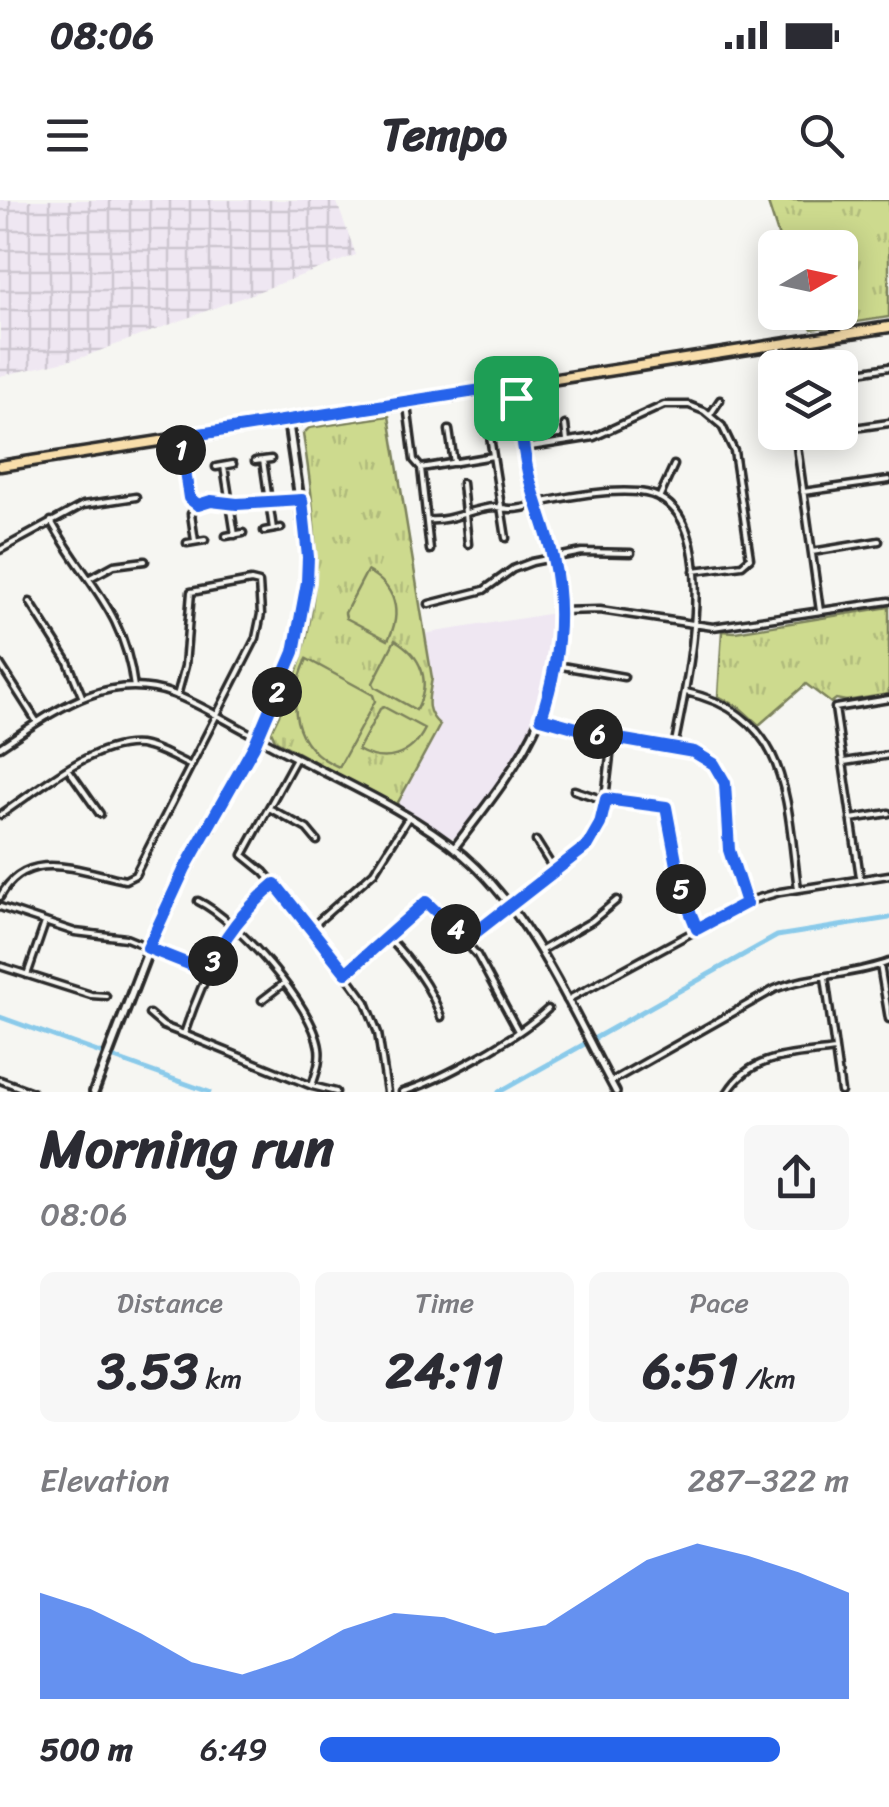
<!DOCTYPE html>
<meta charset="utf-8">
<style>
body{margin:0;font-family:Sriracha,sans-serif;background:#f7f7f7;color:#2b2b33;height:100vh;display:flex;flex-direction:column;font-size:38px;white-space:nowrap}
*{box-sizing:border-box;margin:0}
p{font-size:32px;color:#7c7c81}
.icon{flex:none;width:55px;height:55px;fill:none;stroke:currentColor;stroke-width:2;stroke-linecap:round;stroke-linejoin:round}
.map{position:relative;height:892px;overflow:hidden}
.details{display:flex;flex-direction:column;background:#fff;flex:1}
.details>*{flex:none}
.needle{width:65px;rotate:81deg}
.fabs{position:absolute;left:758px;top:30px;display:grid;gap:20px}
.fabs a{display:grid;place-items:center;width:100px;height:100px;border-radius:15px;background:#fff;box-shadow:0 5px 25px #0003;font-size:50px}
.pin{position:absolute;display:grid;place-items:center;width:85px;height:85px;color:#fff;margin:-42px;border-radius:20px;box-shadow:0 5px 15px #0006}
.km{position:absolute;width:50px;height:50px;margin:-25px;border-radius:50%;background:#222;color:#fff;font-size:28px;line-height:50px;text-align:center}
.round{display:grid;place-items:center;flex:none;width:105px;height:105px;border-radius:15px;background:#f7f7f7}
.summary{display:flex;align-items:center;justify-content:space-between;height:170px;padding:0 40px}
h1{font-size:55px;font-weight:700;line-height:75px}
.figures{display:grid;grid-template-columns:repeat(3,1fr);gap:15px;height:170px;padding:10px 40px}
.figures div{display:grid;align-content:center;border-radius:15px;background:#f7f7f7;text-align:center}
.figures b{font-size:50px;font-weight:700}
.figures small{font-size:28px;font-weight:400}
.figures p{font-size:28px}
.chart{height:280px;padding:20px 40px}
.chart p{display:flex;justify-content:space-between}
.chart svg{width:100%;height:180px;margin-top:10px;fill:#2563eb;opacity:.7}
ul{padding:0 40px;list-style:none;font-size:32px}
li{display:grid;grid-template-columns:160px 120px 1fr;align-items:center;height:75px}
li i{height:25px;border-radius:12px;background:#2563eb}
.status{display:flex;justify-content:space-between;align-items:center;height:70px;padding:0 50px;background:#fff;direction:ltr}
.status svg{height:28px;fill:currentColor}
header{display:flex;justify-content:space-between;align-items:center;height:130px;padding:0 40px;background:#fff;font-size:45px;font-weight:700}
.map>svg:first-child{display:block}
</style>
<div class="status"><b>08:06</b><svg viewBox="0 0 49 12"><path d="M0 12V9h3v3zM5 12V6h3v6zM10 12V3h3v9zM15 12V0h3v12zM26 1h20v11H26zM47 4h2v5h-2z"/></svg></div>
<header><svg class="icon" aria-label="menu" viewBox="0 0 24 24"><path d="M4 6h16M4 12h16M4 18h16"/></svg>Tempo<svg class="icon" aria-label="search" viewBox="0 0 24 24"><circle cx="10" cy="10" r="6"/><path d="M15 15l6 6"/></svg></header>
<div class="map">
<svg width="889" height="892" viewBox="0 0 889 892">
<defs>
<pattern id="industrial-grid" width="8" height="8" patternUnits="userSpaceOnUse" patternTransform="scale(2.5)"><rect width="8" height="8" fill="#efe7f2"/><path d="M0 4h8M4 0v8" fill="none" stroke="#cdc6d0"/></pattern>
<pattern id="park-tufts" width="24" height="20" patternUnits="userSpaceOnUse" patternTransform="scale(2.5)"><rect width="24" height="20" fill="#cdda8e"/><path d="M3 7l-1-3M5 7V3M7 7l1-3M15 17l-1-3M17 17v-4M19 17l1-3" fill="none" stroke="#b0bb7b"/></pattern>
</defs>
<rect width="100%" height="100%" fill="#f6f6f2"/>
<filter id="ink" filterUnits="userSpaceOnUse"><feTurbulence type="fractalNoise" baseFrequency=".01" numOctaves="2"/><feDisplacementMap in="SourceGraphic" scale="20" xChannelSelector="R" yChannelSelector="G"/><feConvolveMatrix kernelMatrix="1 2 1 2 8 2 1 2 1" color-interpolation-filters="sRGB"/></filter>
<g filter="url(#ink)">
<path fill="#efe7f2" d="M554,413L546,484L532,526L509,569L457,637L452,638L396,606L440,525L427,507L431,478L423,434Z"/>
<path fill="url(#industrial-grid)" d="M0,0H336L356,55L83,157L0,176Z"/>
<path fill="url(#park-tufts)" stroke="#7c825c" stroke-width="2.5" d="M767,0H889V117L812,129L803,113L840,112V48L782,47Z
M389,216L432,478C429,498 423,510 440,525L396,606L275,540L271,531C326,423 321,350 303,234L309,228Z
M889,407V494L846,501L836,499L831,503L806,484L759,525L739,507L718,496L722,431L735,432Z"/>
<path fill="#cdda8e" stroke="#7c825c" stroke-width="2.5" d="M367,371C395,386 403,412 388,440L346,418L345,413Z
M395,440C422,456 432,482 416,510L375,487L373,483Z
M307,459L373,495L375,501L339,567C290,546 287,502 307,459Z
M384,507L425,529C411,557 384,565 358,550L380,509Z"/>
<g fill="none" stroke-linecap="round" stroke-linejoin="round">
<path stroke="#8acaea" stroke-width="5" d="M0,817L209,892
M499,892L777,736L889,718"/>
<defs>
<path id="minor" d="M778,144L785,168
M840,175L889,167
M407,205L414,260L421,268L430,350
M710,215L720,200
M488,224L506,338
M565,225L567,241
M449,230L454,263
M840,230L889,223
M795,232L820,411
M796,237L826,232
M180,240L189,298L198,305L191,314L195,341
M524,248L594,237L664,205H689L704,211L722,226L734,251L750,358L742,365L694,371
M263,260L273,329
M255,261L271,259
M224,266L235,335
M216,267L233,264
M421,268L493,256
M462,283L468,344
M803,292L889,280
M659,298L674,265
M198,305L211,301L237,304L297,301
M428,320C452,322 471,308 495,307C500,307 505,309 510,309C522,310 536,304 548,301C575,295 611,290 639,292C733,301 684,492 674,548
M51,321C86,384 124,409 134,487
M264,331L281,328
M226,336L243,333
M187,343L205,340
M0,350L83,305L136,297
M812,352L879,341
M90,378L114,365L145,361
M30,402L68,462L82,496
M429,404L484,390L513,369L532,362L582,352L631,353
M559,411L600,410L713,427L889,401
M0,464L37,522
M556,465L624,477
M686,492C791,516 786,600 798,689
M541,518L601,535L694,552L714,564L725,583L732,666L746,703
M0,547C53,512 106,470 173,494C202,505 229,523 257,537
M296,558L243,655L264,672L312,728L366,802L378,833L387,892
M844,562L889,555
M69,570L100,614
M574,590L598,598L666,607L681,692L697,728
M269,608L307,629L317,641
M0,615C37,591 94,540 140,545C158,548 174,558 191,566
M851,619L889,613
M536,641L556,673
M860,677L835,508L889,499
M0,697C27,646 79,671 125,680L135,675L256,438L261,414L259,383L251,381L191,392L185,466L177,496
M198,701C236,719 313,805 319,848C321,861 316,873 312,886
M0,707L75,732L126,738L209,772
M313,726L374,672L408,618
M388,737C411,762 430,785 441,817
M466,740L588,645L604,607L612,539
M542,750L592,721L617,700
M880,765L889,819
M0,766L91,795L106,796
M346,773L423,703L430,702L477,755L518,831
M27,775L45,723
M825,777L841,892
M262,800L283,784
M567,800L752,700L780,692L889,675
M149,814L163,826L184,834L312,886L336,892
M184,834C203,777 228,724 275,683
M0,880L32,892
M612,881L775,789C812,774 852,776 889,762
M402,892C442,880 517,838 548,809
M728,892C752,853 794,856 835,850"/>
<path id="tertiary" d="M257,537C323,574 405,606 463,655C532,714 573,813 616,892
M454,648C523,559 576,492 555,372C550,339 537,308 529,276C522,246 520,215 514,185"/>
<path id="secondary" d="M94,892L163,712L254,546L294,452L304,409L308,357L288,221"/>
<path id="primary" d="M0,266L889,127"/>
</defs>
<use href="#minor" stroke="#2b2b2b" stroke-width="11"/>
<use href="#tertiary" stroke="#2b2b2b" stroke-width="12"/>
<use href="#secondary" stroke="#2b2b2b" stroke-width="14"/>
<use href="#primary" stroke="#2b2b2b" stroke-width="15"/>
<use href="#minor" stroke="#f6f6f2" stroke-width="4"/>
<use href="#tertiary" stroke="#f6f6f2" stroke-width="5"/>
<use href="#secondary" stroke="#f6f6f2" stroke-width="6"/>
<use href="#primary" stroke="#f8deab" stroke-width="8"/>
</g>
</g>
<g fill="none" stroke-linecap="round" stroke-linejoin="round" filter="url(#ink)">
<defs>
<path id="route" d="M514,185C520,215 522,247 529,277C536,304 547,330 553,358C565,412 559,465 541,518L613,538L694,552L714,564L725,583L729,650L746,703L697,729L682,692L666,607L606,599L600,624L588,645L466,740L426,702L346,773L275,684C247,707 221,738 209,772L148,748L185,668L254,546L294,452L307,382L308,357L302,300L237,304L211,301L198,305L189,298L180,237Z"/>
</defs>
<use href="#route" stroke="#fff" stroke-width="20"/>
<use href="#route" stroke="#2563eb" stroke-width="12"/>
</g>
</svg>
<div class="fabs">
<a><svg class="needle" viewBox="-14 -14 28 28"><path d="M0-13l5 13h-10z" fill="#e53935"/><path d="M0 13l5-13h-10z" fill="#7c7c81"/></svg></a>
<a><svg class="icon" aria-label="layers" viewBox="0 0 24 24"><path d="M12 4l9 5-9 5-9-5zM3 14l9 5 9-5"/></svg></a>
</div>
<div class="pin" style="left:516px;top:198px;background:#1e9e55"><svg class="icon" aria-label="arrive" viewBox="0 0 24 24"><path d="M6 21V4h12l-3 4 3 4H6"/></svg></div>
<b class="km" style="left:181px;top:250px">1</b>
<b class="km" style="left:277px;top:492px">2</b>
<b class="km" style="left:213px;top:761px">3</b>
<b class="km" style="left:456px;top:729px">4</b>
<b class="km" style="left:681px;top:689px">5</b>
<b class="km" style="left:598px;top:534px">6</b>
</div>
<section class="details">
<div class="summary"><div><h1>Morning run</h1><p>08:06</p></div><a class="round"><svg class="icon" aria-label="share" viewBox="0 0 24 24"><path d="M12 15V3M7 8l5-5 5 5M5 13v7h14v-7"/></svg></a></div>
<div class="figures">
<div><p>Distance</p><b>3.53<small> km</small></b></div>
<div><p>Time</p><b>24:11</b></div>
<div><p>Pace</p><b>6:51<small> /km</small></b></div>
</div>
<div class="chart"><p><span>Elevation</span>287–322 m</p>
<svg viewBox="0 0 160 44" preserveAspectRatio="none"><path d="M0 44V18L10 22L20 28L30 35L40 38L50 34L60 27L70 23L80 24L90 28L100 26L110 18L120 10L130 6L140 9L150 13L160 18V44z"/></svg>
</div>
<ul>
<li><b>500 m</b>6:49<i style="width:87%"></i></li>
</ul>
</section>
